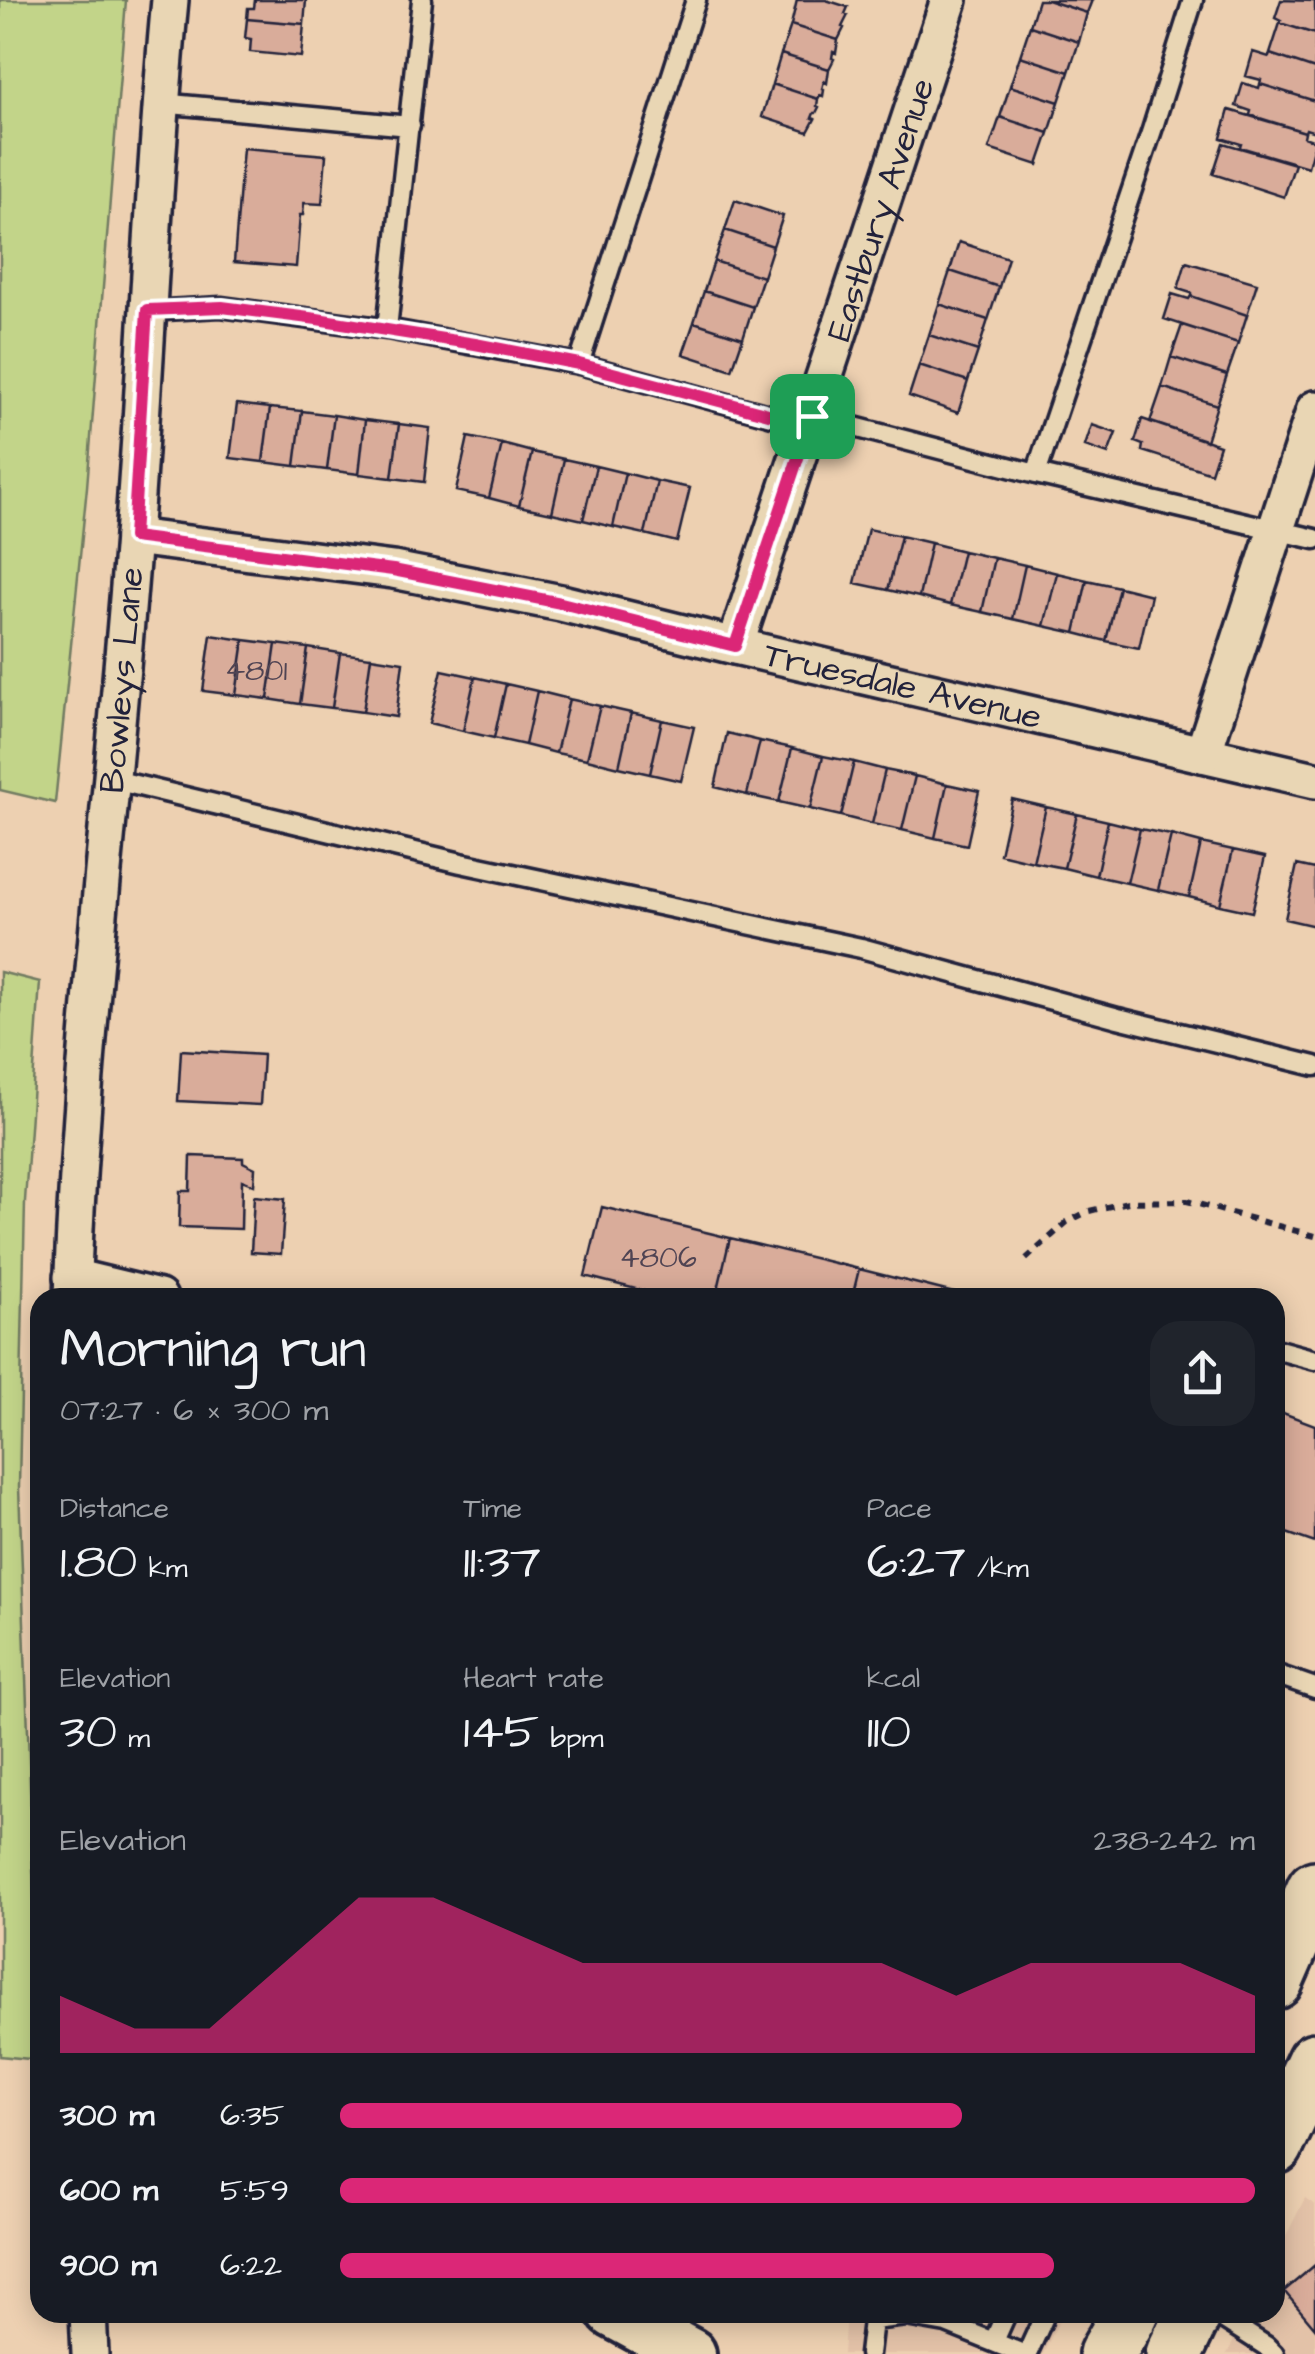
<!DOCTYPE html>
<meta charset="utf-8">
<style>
body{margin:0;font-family:"Architects Daughter",sans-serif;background:#20242c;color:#f1f3f6;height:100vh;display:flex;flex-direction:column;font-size:38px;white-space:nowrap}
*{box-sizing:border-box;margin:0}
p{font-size:32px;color:#9ea1a6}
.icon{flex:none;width:55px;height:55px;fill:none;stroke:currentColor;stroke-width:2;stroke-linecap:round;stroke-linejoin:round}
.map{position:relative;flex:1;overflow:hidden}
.drawer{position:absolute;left:30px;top:1288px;width:1255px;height:1035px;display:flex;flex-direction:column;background:#171b24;border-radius:30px;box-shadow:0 5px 25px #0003}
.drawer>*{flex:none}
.pin{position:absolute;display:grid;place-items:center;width:85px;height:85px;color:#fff;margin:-42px;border-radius:20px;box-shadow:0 5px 15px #0006}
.round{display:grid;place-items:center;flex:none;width:105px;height:105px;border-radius:30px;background:#20242c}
.headline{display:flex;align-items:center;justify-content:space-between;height:170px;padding:0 30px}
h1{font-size:55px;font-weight:600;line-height:75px}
.metrics{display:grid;grid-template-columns:repeat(3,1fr);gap:15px;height:170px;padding:10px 30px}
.metrics div{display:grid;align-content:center}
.metrics b{font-size:50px;font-weight:600}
.metrics small{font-size:28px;font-weight:400}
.metrics p{font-size:28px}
.chart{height:280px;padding:20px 30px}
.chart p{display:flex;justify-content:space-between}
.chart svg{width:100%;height:180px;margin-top:10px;fill:#db2777;opacity:.7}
ul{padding:0 30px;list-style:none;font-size:32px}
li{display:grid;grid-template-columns:160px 120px 1fr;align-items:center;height:75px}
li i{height:25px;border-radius:12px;background:#db2777}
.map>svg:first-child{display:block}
</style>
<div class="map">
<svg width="1315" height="2354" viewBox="0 0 1315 2354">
<rect width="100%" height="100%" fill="#edd0b1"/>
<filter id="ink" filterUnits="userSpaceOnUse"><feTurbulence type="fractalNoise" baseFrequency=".01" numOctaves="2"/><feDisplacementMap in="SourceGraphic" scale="20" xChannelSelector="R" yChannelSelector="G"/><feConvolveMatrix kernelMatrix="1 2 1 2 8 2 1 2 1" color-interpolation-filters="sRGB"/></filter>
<g filter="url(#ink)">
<path fill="#e3c2a8" d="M1305,2198L1315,2205V2354H1227L1248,2313L1275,2312V2258Z
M846,2313H1063L1043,2354H843Z"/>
<path fill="#c2d489" stroke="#727b62" stroke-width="2.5" d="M0,0H126L87,487L55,803L0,790Z
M0,972L40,982L25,1201L19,1487L40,2060L0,2056Z"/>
<path fill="#d9ac9a" stroke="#22223b" stroke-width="2.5" d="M255,0H306L304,24L247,19L248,8H254Z
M797,0H826L848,7L845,14L848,15L842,27L844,28L838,40L791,25Z
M1038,0H1047L1087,13L1079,42L1030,26Z
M1047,0H1092L1087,13Z
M1281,0L1315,1V34L1280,23L1281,21L1275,18Z
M247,19L304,24L301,57L250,52L251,39L245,38Z
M1280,23L1315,34V69L1270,54Z
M791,25L838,40L836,53L833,52L832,58L834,59L829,69L781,54Z
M1030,26L1079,42L1069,72L1020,56Z
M1253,52L1269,57L1270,54L1315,69V101L1260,84L1261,80L1246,76Z
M781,54L829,69L827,83L824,81L822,89L824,90L823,96L820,95L818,99L772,84Z
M1020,56L1069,72L1059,102L1010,86Z
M1243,83L1259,88L1260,84L1315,101V132L1306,129L1305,132L1250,115L1251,111L1236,106Z
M772,84L818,99L817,106L819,107L816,113H814L812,118L815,119L808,132L762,117Z
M1010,86L1059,102L1049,133L1000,117Z
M1229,110L1305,132L1304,137L1315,141L1308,167L1240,147L1241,144L1221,138Z
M1000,117L1049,133L1038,165L989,149Z
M1223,143L1295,164L1284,197L1213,174Z
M243,148L326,155L322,204L304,203L303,215H300L296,267L234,262Z
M735,200L783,216L773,246L725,230Z
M725,230L773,246L763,277L714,261Z
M959,242L1008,258L999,287L950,271Z
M714,261L763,277L753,307L704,291Z
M1186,262L1257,283L1247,315L1191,296V293L1178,289Z
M950,271L999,287L988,320L939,304Z
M704,291L753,307L743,338L694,322Z
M1172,294L1189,299L1191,296L1247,315L1238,343L1164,319Z
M939,304L988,320L978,351L929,335Z
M694,322L743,338L732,370L683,354Z
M1182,325L1238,343L1227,375L1171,357Z
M929,335L978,351L968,381L919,365Z
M1171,357L1227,375L1217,405L1162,387Z
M919,365L968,381L958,413L909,396Z
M1162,387L1217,405L1206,441L1150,422Z
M237,404L270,408L263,462L230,458Z
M270,408L302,411L295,466L263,462Z
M302,411L334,415L327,470L295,466Z
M334,415L365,420L359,474L327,470Z
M1142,419L1220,445L1211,473L1142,451L1143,445L1135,442Z
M365,420L399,424L392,478L359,474Z
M399,424L430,428L424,482L392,478Z
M1092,425L1116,433L1108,454L1085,446Z
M468,437L502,444L489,498L456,491Z
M502,444L532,452L519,506L489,498Z
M532,452L564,459L552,513L519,506Z
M564,459L596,466L583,520L552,513Z
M596,466L625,473L613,527L583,520Z
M625,473L657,481L645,534L613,527Z
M657,481L690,488L677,542L645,534Z
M868,529L901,536L888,590L855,583Z
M901,536L931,543L919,597L888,590Z
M931,543L963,551L950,605L919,597Z
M963,551L994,558L982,612L950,605Z
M994,558L1025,565L1013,619L982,612Z
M1025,565L1057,573L1044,626L1013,619Z
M1057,573L1087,580L1075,633L1044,626Z
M1087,580L1119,587L1106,641L1075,633Z
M1119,587L1151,595L1139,648L1106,641Z
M211,635L244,640L236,695L203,691Z
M244,640L276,644L268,699L236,695Z
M276,644L308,648L300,704L268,699Z
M308,648L340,653L332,708L300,704Z
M340,653L371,657L363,712L332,708Z
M371,657L403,662L396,717L363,712Z
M442,670L475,677L463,731L429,723Z
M475,677L506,684L494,738L463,731Z
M506,684L537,691L525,745L494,738Z
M537,691L569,699L556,753L525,745Z
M569,699L600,706L587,759L556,753Z
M600,706L631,713L619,767L587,759Z
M631,713L662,720L650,774L619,767Z
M662,720L694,727L681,781L650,774Z
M727,733L760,741L747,795L715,787Z
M760,741L792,748L779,802L747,795Z
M792,748L823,756L810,809L779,802Z
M823,756L854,762L841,816L810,809Z
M854,762L885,770L872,824L841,816Z
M885,770L915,776L902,830L872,824Z
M915,776L947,784L935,838L902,830Z
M947,784L979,791L967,845L935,838Z
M1012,799L1046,807L1033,862L1000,854Z
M1046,807L1077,814L1064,868L1033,862Z
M1077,814L1108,821L1096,876L1064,868Z
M1108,821L1140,829L1127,883L1096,876Z
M1140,829L1171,835L1158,890L1127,883Z
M1171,835L1201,843L1189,897L1158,890Z
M1201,843L1233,850L1220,905L1189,897Z
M1233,850L1265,857L1252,912L1220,905Z
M1297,865L1315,869V926L1285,919Z
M181,1050L263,1055L260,1105L178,1101Z
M191,1156L243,1158V1162L255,1168L254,1185L242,1180L241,1229L179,1227L180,1191H190Z
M254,1196L285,1199L281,1254L251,1252Z
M602,1207L730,1238L716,1298H671L585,1276Z
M730,1238L859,1269L852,1298H716Z
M859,1269L974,1298H852Z
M1275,1410L1315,1425V1543L1275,1529Z
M1315,2265V2328L1284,2291Z"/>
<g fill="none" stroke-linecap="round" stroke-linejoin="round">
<defs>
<path id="lane" d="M160,103L410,126
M147,311L221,307L387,329L579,364L776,417L812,416L1036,474L1315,539
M387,329L422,0
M579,364L696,0
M1036,474L1152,130L1193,0
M110,779L461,863L861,948L1118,1018L1315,1066
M1275,1349L1315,1360
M1275,1674L1315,1688
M1213,2312L1266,2346L1274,2354
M873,2320L906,2316L946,2323L1023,2354
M994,2341L1007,2312
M869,2354L874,2312
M1027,2354L1043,2319"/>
<g id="street">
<path id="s1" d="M133,537L393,570L561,603L735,646L1315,780"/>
<path id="s2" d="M735,646L949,0"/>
<path d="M1203,754L1315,409"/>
<path d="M72,1277L159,1298"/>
<path id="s3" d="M72,1298C81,1043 114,790 133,536C147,357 153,178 170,0"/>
<path d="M88,2312L90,2354"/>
</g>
<path id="secondary" d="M613,2312L690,2354"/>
<path id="primary" d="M1275,1981L1315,1889
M1275,2146L1315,2061
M1107,2354L1131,2312
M1174,2354L1194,2312"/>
</defs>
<use href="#lane" stroke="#22223b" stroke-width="25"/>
<use href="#street" stroke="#22223b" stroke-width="42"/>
<use href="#secondary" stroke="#22223b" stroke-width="58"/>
<use href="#primary" stroke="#22223b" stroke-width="62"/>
<path stroke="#22223b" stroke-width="6" stroke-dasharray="8 8" stroke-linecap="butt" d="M1026,1259L1067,1222L1089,1211L1128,1202L1187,1201L1315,1236"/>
<use href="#lane" stroke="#e9d6b4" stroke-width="18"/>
<use href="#street" stroke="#e9d6b4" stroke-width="35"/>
<use href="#secondary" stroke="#e9d6b4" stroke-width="50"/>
<use href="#primary" stroke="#e9d6b4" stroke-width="55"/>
</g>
</g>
<g fill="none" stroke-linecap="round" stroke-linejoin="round" filter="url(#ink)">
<defs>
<path id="route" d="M222,307L317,319L475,344L579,364L776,416H812L735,646L561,603L393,570L133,537L147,310Z"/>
</defs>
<use href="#route" stroke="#fff" stroke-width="20"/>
<use href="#route" stroke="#db2777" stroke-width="12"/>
</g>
<g text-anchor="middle" stroke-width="9" stroke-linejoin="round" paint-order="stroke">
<g font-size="30" fill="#504453">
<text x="256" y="680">4801</text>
<text x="658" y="1267">4806</text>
</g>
<g font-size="35" fill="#22223b" stroke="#e9d6b4">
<text dy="12" stroke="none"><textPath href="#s2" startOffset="460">Eastbury Avenue</textPath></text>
<text dy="12" stroke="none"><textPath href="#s3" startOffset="620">Bowleys Lane</textPath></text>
<text dy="12" stroke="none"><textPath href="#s1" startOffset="785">Truesdale Avenue</textPath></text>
</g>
</g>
</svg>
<div class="pin" style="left:812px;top:416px;background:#1e9e55"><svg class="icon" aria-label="arrive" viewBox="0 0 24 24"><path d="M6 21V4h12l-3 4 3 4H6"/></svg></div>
<section class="drawer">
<div class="headline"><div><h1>Morning run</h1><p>07:27 · 6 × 300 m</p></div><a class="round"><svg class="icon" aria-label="share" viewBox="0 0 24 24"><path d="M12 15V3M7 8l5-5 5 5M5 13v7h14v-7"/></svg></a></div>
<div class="metrics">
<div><p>Distance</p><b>1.80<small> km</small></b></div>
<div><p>Time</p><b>11:37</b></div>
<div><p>Pace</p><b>6:27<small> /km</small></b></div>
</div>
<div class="metrics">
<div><p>Elevation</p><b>30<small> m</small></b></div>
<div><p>Heart rate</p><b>145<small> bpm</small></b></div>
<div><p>kcal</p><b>110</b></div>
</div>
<div class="chart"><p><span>Elevation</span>238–242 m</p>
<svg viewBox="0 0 160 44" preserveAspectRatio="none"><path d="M0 44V30L10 38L20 38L30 22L40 6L50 6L60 14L70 22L80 22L90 22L100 22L110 22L120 30L130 22L140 22L150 22L160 30V44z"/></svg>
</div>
<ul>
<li><b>300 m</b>6:35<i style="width:68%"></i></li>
<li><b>600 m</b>5:59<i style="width:100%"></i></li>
<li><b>900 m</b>6:22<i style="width:78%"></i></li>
</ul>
</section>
</div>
